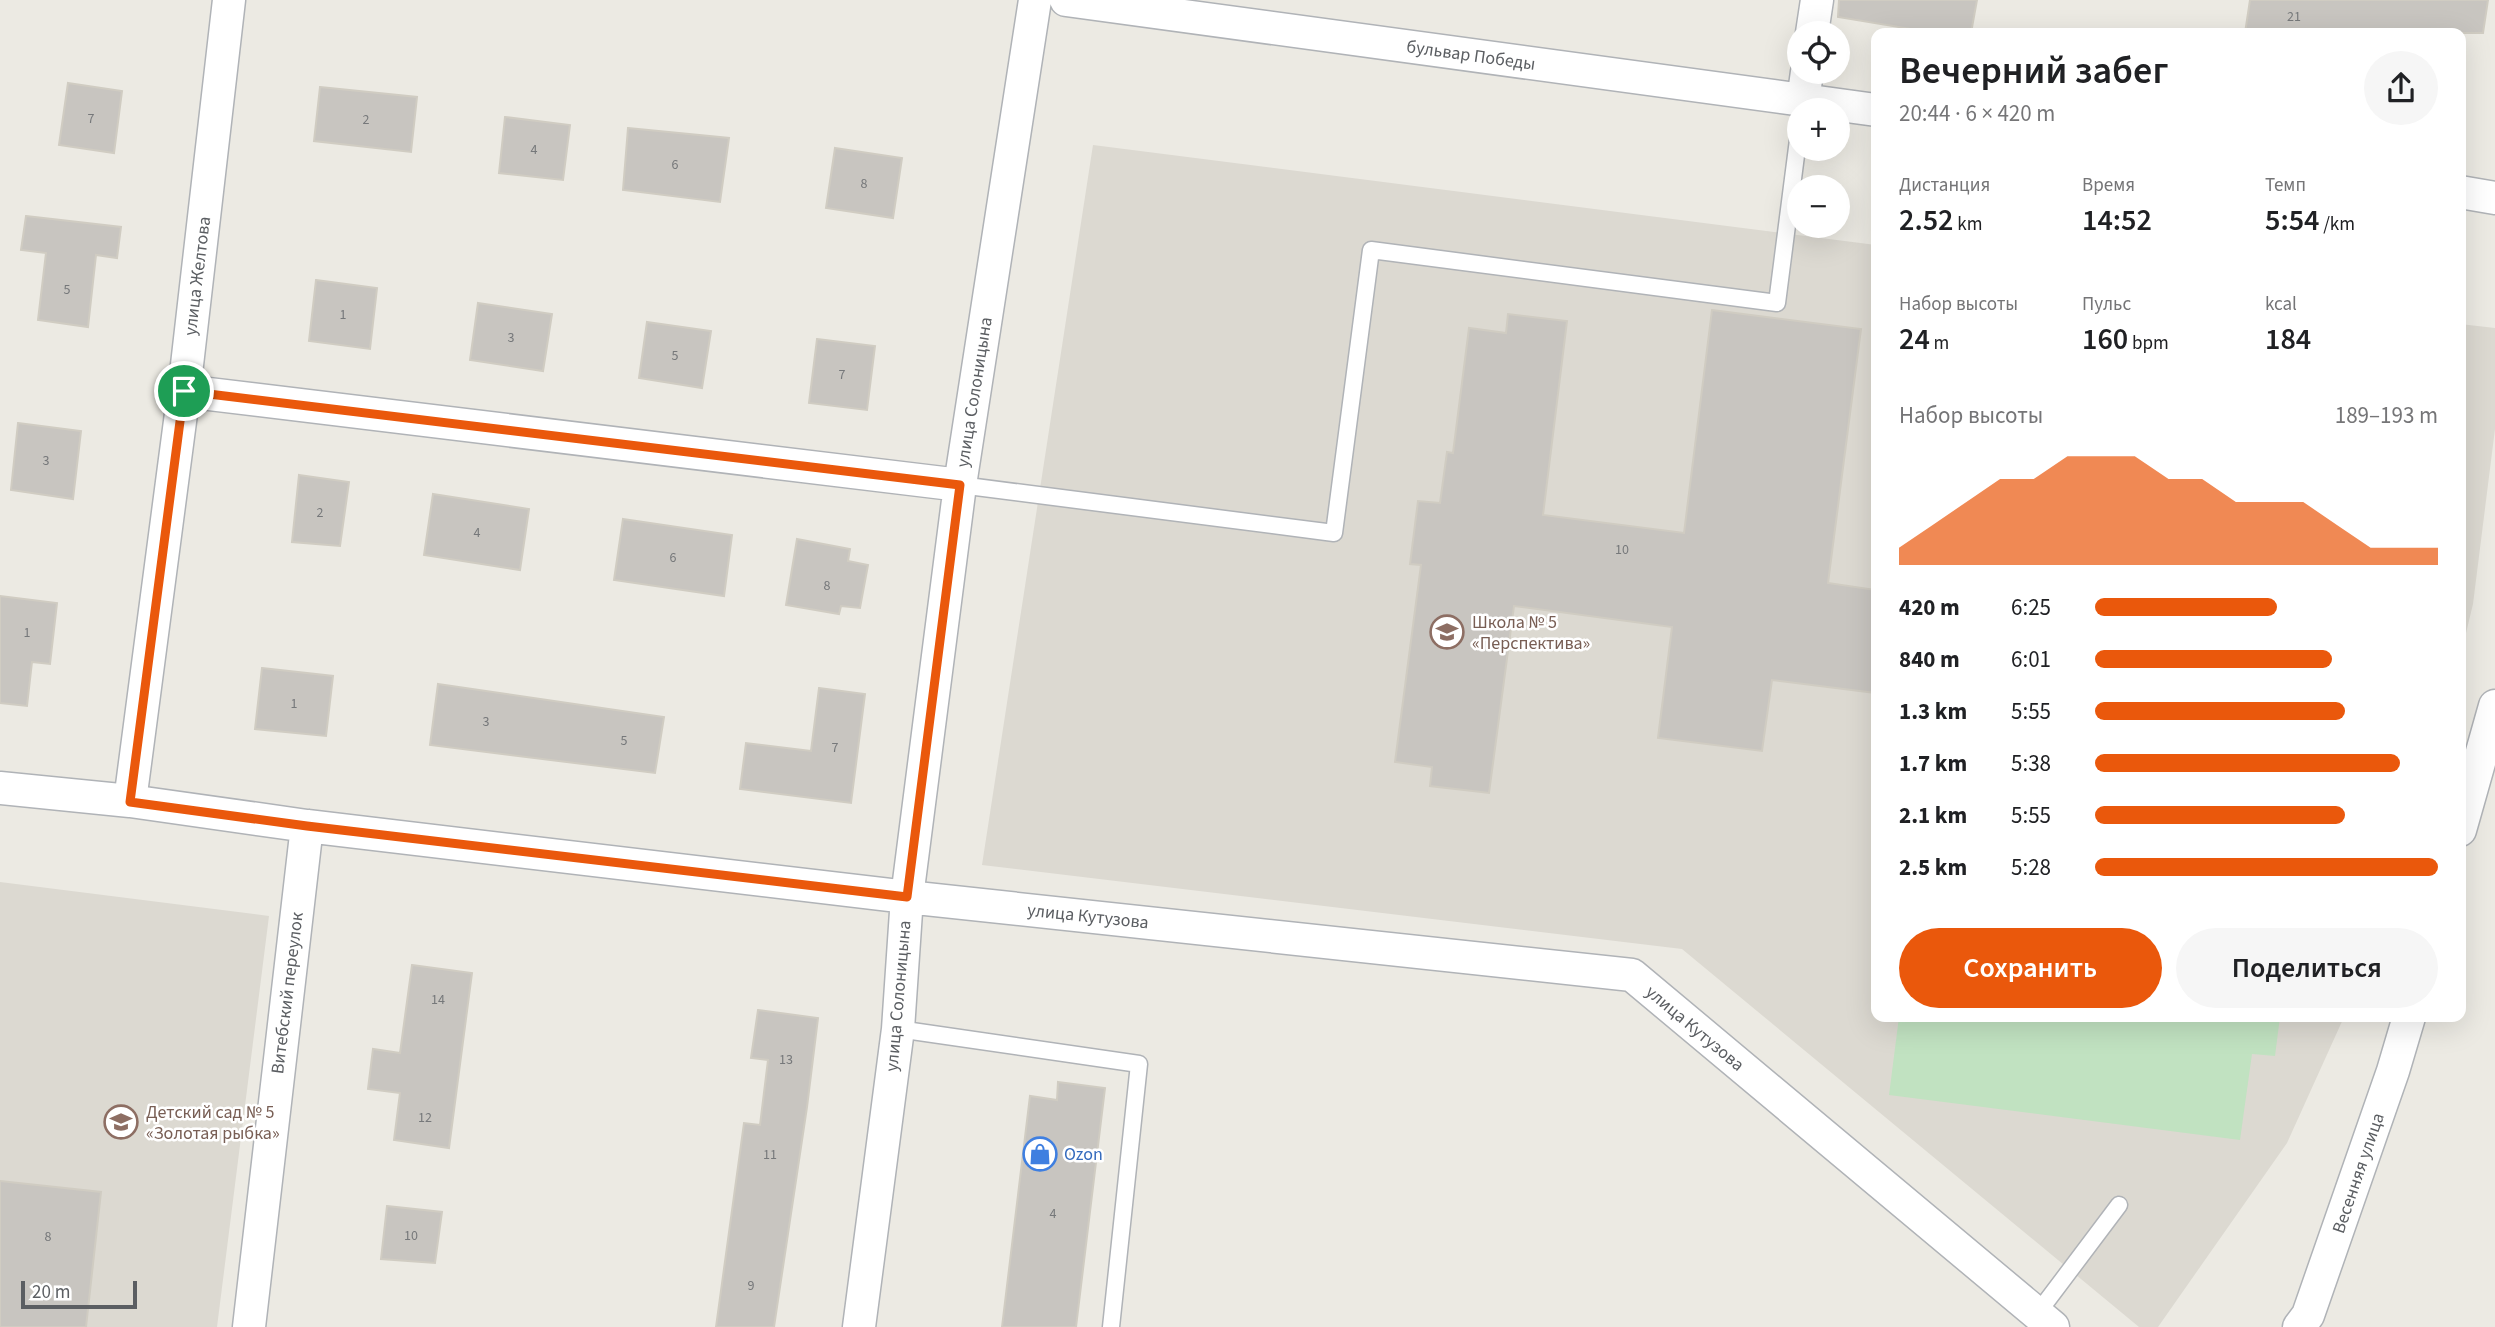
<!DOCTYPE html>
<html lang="ru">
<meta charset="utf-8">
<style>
body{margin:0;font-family:"Source Sans 3",sans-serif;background:#f6f6f6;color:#202124;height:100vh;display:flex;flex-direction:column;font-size:26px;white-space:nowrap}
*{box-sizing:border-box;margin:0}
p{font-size:23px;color:#757577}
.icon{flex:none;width:38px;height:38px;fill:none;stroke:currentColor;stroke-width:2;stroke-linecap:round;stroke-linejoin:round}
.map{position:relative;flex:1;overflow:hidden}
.details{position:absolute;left:1871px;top:28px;width:595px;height:994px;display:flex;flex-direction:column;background:#fff;border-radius:14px;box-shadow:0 7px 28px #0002}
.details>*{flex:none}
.controls{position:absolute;left:1787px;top:21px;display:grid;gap:14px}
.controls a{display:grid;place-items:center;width:63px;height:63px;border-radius:50%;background:#fff;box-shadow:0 7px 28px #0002;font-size:35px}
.scale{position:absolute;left:21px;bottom:18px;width:116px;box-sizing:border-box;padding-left:7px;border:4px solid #5b5e62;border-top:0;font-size:19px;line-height:24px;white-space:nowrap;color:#5b5e62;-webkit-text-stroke:5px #fff;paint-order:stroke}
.pin{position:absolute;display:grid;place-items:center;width:60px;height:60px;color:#fff;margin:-30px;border:4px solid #fff;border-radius:50%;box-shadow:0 2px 7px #0007}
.round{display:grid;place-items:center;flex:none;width:74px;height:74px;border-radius:37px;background:#f6f6f6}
.overview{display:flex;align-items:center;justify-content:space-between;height:119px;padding:0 28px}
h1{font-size:38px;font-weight:600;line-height:52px}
.metrics{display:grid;grid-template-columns:repeat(3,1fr);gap:10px;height:119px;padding:7px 28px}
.metrics div{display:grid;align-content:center}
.metrics b{font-size:30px;font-weight:600}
.metrics small{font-size:19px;font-weight:400}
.metrics p{font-size:19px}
.chart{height:196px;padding:14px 28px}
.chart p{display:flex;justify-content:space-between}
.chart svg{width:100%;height:126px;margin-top:7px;fill:#ea580c;opacity:.7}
.cta{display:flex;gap:14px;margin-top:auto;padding:14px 28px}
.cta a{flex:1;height:80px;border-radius:42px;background:#ea580c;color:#fff;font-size:28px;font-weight:600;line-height:80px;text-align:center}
.cta a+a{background:#f6f6f6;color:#202124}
ul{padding:0 28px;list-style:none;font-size:23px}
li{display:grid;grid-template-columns:112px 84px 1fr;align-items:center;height:52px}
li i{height:18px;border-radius:9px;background:#ea580c}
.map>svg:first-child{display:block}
</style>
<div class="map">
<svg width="2495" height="1327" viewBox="0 0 2495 1327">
<rect width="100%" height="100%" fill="#eceae3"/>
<path fill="#dcd9d1" d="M1093,145L1876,245V1017H2344L2287,1143L2158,1327H2139L1682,949L982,865Z
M2460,324L2495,328V429L2473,604L2461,654Z
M0,882L269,916L217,1327H0Z"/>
<path fill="#c1e2c1" d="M1899,1017H2280L2275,1056L2252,1054L2240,1140L1889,1095Z"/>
<path fill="#c8c5c0" stroke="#d0ccc2" stroke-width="2" d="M1839,0H1977L1971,33H1935L1838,17Z
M2250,0H2488L2483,33H2245Z
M68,83L122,91L114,153L59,145Z
M320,87L417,97L411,152L314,141Z
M505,117L570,125L563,180L499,173Z
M628,128L729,138L720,202L623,190Z
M835,148L902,158L893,218L826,208Z
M26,216L121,227L117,258L96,255L88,327L38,320L46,253L21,250Z
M316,280L377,288L370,349L309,341Z
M478,303L552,314L543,371L470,360Z
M1712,310L1861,329L1828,583L1876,590V693L1772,680L1762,751L1658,738L1672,627L1514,606L1489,793L1430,786L1432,767L1395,762L1421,565L1410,564L1418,501L1440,503L1447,452L1453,453L1469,328L1506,333L1508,314L1567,321L1543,515L1684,533Z
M647,322L711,331L702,388L639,378Z
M817,339L875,346L867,410L809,403Z
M18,423L81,431L73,499L11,490Z
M299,475L349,482L340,546L292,542Z
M433,494L529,509L520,570L424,555Z
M623,519L732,535L724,596L614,580Z
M797,539L850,549L848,561L868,565L860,608L841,606L839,614L786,605Z
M0,596L57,603L50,664L32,662L27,706L0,703Z
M262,668L333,676L326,736L255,729Z
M438,684L664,717L655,773L430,745Z
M819,688L865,694L851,803L740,789L746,743L811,751Z
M412,965L472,973L449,1148L394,1140L400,1093L368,1089L373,1049L400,1053Z
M758,1010L818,1018L807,1107L774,1327H716L744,1123L760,1125L768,1060L751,1058Z
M1058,1082L1105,1088L1076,1327H1002L1030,1096L1057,1100Z
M0,1181L101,1192L86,1327H0Z
M387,1206L442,1212L435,1263L381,1259Z"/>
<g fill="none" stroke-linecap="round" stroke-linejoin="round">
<defs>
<path id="service" d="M960,485L1334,533L1371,250L1777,303L1799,132
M898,1029L1139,1064L1111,1327
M2037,1314L2119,1205"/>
<path id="minor" d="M1066,0L1876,110
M1812,33L1817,0
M1803,101L1807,72
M2460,192L2495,198
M184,391L960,485
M0,788L130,801L307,826L907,897L1632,975L2053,1327
M130,801L184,391L229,0
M2460,830L2495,706
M249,1327L307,826
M859,1327L898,1029L907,897L960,485L1035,0
M2299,1327L2308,1315L2393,1071L2409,1017"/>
</defs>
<use href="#service" stroke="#b0b3b7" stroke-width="19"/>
<use href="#minor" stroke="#b0b3b7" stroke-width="35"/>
<use href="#service" stroke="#fff" stroke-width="16"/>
<use href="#minor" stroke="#fff" stroke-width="32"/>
</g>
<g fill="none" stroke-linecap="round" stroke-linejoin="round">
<defs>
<path id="route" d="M184,391L960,485L907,897L307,826L130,802Z"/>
</defs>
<use href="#route" stroke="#fff" stroke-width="14"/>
<use href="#route" stroke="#ea580c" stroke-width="9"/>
</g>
<defs>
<symbol id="school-ring" viewBox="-11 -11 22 22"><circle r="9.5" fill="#fff" stroke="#8d6e63" stroke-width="1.5"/><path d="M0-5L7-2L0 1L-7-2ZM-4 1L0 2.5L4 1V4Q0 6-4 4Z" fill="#8d6e63"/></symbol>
<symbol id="shop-ring" viewBox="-11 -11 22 22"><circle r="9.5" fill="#fff" stroke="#3f7fe0" stroke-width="1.5"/><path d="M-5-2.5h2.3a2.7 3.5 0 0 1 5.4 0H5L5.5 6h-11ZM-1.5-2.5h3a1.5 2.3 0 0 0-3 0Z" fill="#3f7fe0"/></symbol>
</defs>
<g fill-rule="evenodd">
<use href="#school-ring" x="1428" y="613" width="38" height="38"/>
<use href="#school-ring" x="102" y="1103" width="38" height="38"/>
<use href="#shop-ring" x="1021" y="1135" width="38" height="38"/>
</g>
<g text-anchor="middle" stroke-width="5" stroke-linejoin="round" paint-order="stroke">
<g font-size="14" fill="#76787a">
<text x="2294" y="21">21</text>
<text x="91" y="123">7</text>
<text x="366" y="124">2</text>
<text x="534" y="154">4</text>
<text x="675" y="169">6</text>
<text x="864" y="188">8</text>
<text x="67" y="294">5</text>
<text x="343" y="319">1</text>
<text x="511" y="342">3</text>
<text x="675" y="360">5</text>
<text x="842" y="379">7</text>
<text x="46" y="465">3</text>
<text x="320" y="517">2</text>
<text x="477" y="537">4</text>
<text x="1622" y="554">10</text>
<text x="673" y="562">6</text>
<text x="827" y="590">8</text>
<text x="27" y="637">1</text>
<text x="294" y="708">1</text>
<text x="486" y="726">3</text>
<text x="624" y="745">5</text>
<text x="835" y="752">7</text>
<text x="438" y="1004">14</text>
<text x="786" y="1064">13</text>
<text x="425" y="1122">12</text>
<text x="770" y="1159">11</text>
<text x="1053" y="1218">4</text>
<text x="411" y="1240">10</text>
<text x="48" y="1241">8</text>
<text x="751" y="1290">9</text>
</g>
<g font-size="18" fill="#5b5e62" stroke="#fff">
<text transform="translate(1471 55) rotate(8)" y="6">бульвар Победы</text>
<text transform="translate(197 276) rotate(-83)" y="6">улица Желтова</text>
<text transform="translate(974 392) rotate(-81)" y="6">улица Солоницына</text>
<text transform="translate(1088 916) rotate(6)" y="6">улица Кутузова</text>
<text transform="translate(287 993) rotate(-83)" y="6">Витебский переулок</text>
<text transform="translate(898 996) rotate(-85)" y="6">улица Солоницына</text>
<text transform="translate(1695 1028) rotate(40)" y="6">улица Кутузова</text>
<text transform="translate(2358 1173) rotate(-71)" y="6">Весенняя улица</text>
</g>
<g font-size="18" fill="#785e54" stroke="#fff" text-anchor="start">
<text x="1472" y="628">Школа № 5<tspan x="1472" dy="21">«Перспектива»</tspan></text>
<text x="146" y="1118">Детский сад № 5<tspan x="146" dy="21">«Золотая рыбка»</tspan></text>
</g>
<g font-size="18" fill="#366cbe" stroke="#fff" text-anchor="start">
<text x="1064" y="1160">Ozon</text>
</g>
</g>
</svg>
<div class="controls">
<a><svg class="icon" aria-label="locate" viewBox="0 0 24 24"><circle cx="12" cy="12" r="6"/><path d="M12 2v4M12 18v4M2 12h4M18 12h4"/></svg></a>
<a>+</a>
<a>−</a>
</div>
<div class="scale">20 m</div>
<div class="pin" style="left:184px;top:391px;background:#1e9e55"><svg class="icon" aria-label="arrive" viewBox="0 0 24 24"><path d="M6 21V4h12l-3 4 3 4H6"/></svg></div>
<section class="details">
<div class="overview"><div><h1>Вечерний забег</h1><p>20:44 · 6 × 420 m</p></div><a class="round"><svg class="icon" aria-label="share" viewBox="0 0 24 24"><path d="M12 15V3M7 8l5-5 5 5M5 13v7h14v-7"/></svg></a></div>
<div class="metrics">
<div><p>Дистанция</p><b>2.52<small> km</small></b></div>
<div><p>Время</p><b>14:52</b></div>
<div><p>Темп</p><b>5:54<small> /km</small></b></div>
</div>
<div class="metrics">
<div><p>Набор высоты</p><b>24<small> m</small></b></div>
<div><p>Пульс</p><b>160<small> bpm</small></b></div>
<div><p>kcal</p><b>184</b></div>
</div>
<div class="chart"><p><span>Набор высоты</span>189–193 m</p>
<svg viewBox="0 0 160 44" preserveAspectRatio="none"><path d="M0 44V38L10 30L20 22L30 14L40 14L50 6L60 6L70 6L80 14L90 14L100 22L110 22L120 22L130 30L140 38L150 38L160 38V44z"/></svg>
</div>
<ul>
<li><b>420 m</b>6:25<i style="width:53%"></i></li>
<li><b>840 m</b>6:01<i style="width:69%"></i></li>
<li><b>1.3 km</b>5:55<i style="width:73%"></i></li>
<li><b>1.7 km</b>5:38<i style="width:89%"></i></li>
<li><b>2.1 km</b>5:55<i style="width:73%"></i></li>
<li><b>2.5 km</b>5:28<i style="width:100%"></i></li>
</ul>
<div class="cta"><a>Сохранить</a><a>Поделиться</a></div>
</section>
</div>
